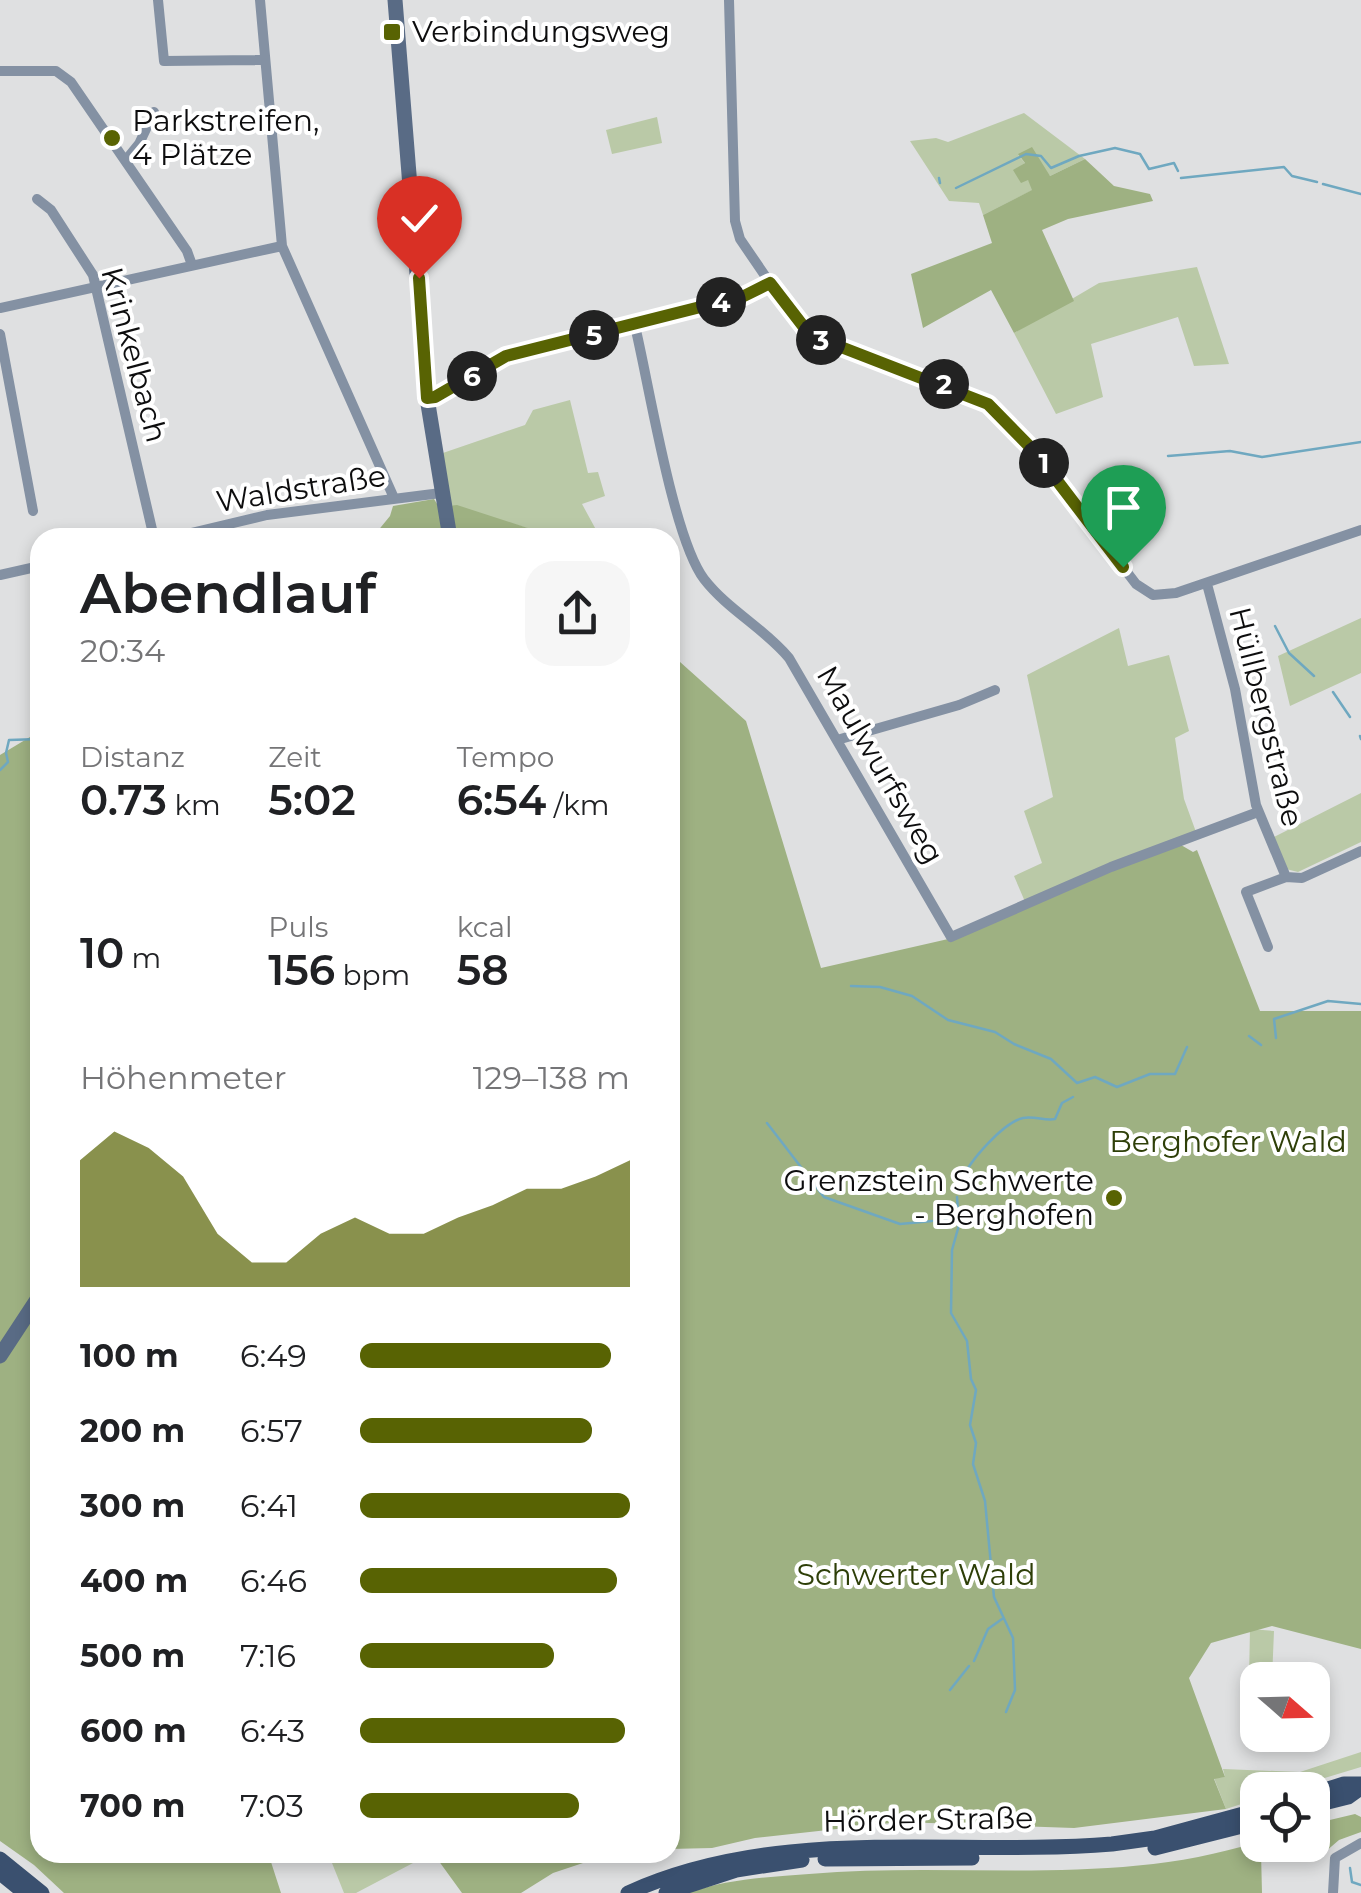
<!DOCTYPE html>
<html lang="de">
<meta charset="utf-8">
<style>
body{margin:0;font-family:Montserrat,sans-serif;background:#f6f6f6;color:#202124;height:100vh;display:flex;flex-direction:column;font-size:38px;white-space:nowrap}
*{box-sizing:border-box;margin:0}
p{font-size:32px;color:#757577}
.icon{flex:none;width:55px;height:55px;fill:none;stroke:currentColor;stroke-width:2;stroke-linecap:round;stroke-linejoin:round}
.map{position:relative;flex:1;overflow:hidden}
.side{position:absolute;left:30px;top:528px;width:650px;height:1335px;display:flex;flex-direction:column;background:#fff;border-radius:30px;box-shadow:0 5px 15px #0003}
.side>*{flex:none}
.needle{width:65px;rotate:110deg}
.buttons{position:absolute;left:1240px;top:1662px;display:grid;gap:20px}
.buttons a{display:grid;place-items:center;width:90px;height:90px;border-radius:20px;background:#fff;box-shadow:0 5px 15px #0003;font-size:50px}
.pin{position:absolute;display:grid;place-items:center;width:85px;height:85px;color:#fff;margin:-102px -42px;border-radius:50% 50% 50% 0;rotate:-45deg;box-shadow:0 0 10px #0007}
.pin .icon{rotate:45deg}
.km{position:absolute;width:50px;height:50px;margin:-25px;border-radius:50%;background:#222;color:#fff;font-size:28px;line-height:50px;text-align:center}
.round{display:grid;place-items:center;flex:none;width:105px;height:105px;border-radius:30px;background:#f6f6f6}
.summary{display:flex;align-items:center;justify-content:space-between;height:170px;padding:0 50px}
h1{font-size:55px;font-weight:600;line-height:75px}
.figures{display:grid;grid-template-columns:repeat(3,1fr);gap:15px;height:170px;padding:10px 50px}
.figures div{display:grid;align-content:center}
.figures b{font-size:42px;font-weight:600}
.figures small{font-size:28px;font-weight:400}
.figures p{font-size:28px}
.chart{height:280px;padding:20px 50px}
.chart p{display:flex;justify-content:space-between}
.chart svg{width:100%;height:180px;margin-top:10px;fill:#586303;opacity:.7}
ul{padding:0 50px;list-style:none;font-size:32px}
li{display:grid;grid-template-columns:160px 120px 1fr;align-items:center;height:75px}
li i{height:25px;border-radius:12px;background:#586303}
.map>svg:first-child{display:block}
</style>
<div class="map">
<svg width="1361" height="1893" viewBox="0 0 1361 1893">
<rect width="100%" height="100%" fill="#dfe0e1"/>
<path fill="#bac9a7" d="M1024,113L1085,159L1050,176L1018,155L1025,163L1014,171L1028,179L1033,190L983,215L979,203L949,201L910,141L936,138L948,142Z
M657,117L662,143L612,154L606,130Z
M1197,267L1229,364L1194,366L1178,317L1091,344L1103,397L1056,414L1014,333L1099,283Z
M570,400L588,473L598,472L605,496L582,504L600,537H542L537,531L450,505L440,454L525,425L533,410Z
M1361,618V673L1290,706L1278,656Z
M1119,628L1128,666L1169,655L1189,731L1175,738L1184,799L1196,832L1026,904L1014,876L1042,863L1024,811L1053,797L1027,675Z
M1361,793V842L1298,872L1286,869L1272,838Z
M1250,1629L1274,1631L1272,1679L1249,1678Z
M1361,1752V1767L1285,1790H1258L1257,1799L1226,1809L1214,1778L1225,1777L1223,1769L1300,1772Z
M328,1853H432L356,1893H344Z"/>
<path fill="#9eb182" d="M1032,147L1050,176L1085,159L1114,186L1150,194L1153,201L1068,219L1042,230L1074,301L1014,333L991,290L923,328L911,274L992,243L983,215L1032,190L1028,180L1021,183L1013,170L1025,163L1018,154Z
M434,499L439,507L457,505L537,531L542,537L372,538L390,516L393,506Z
M670,653L746,721L821,968L957,937L1112,870L1181,845L1193,852L1197,850L1260,1011H1361V1649L1272,1626L1211,1643L1189,1678L1225,1777L1214,1779L1226,1809L1074,1828L900,1822L755,1838L712,1848L670,1849Z
M40,731V1852L332,1853L271,1862L281,1893H64L34,1865L0,1841V755Z
M1355,1814L1361,1817V1832L1339,1840L1325,1852H1261L1262,1893H688C727,1879 768,1877 809,1874C957,1861 1114,1888 1257,1842L1258,1845H1312L1313,1824Z
M433,1853H613L553,1873L521,1893H462Z"/>
<g fill="none" stroke-linecap="round" stroke-linejoin="round">
<path stroke="#6fa8c0" stroke-width="2.5" d="M939,178L940,183
M1181,178L1284,167L1292,176L1317,182
M1323,184L1361,194
M956,188L1026,154L1041,156L1051,168L1079,156L1115,148L1140,154L1149,169L1174,163L1178,171
M1168,456L1230,451L1262,457L1361,442
M1275,626L1289,653L1314,676
M1333,692L1350,717
M1360,736L1361,739
M0,770L8,762L6,753L9,740L40,739
M851,986L880,987L912,996L948,1020L995,1032L1014,1044L1051,1059L1077,1083L1095,1077L1117,1087L1150,1074H1175L1187,1047
M1249,1036L1261,1045
M1276,1038L1274,1019L1328,1001L1361,1004
M767,1123L824,1197L900,1224L932,1221
M962,1180C969,1161 1004,1122 1023,1118C1035,1116 1045,1121 1055,1119L1062,1103L1073,1097
M957,1197L959,1225L952,1250L951,1313L967,1341L971,1379L976,1390L970,1425L976,1443L973,1464L985,1501L994,1597L1013,1638L1015,1690L1006,1712
M942,1222L952,1217L957,1206
M974,1661L988,1629L1002,1619
M950,1690L969,1666
M1350,1868L1352,1882L1361,1885"/>
<path stroke="#8491a3" stroke-width="10" d="M158,0L164,61L265,60
M260,0L282,246L394,498
M729,0L735,221L740,239L770,283L810,335L989,404L1036,453L1136,584L1153,595L1176,593L1361,530
M0,71H56L71,82L187,251L192,265
M126,160L139,144L154,112
M37,199L51,210L93,275L154,538
M0,308L282,246
M635,326C649,384 673,538 704,579C728,610 764,628 789,658L951,937L1111,867L1258,812
M0,334L33,511
M427,398L435,397L506,356L744,296L770,283
M170,538L267,515L441,493
M0,575L40,566
M1207,584L1235,689L1256,805L1286,877
M837,740L959,705L995,690
M1268,947L1246,892L1286,877L1302,878L1361,851
M1333,1893L1335,1858L1361,1843"/>
<path stroke="#596b85" stroke-width="15" d="M395,0L427,398L450,538
M0,1356L40,1295"/>
<path stroke="#3a506f" stroke-width="15" d="M1312,1794L1344,1784H1361
M1312,1806L1348,1797L1361,1788
M1155,1848L1258,1822
M0,1859L42,1893
M825,1859L972,1858
M0,1873L25,1893
M628,1893C780,1824 950,1857 1112,1844L1155,1838L1258,1810
M666,1893L736,1870L802,1860"/>
</g>
<g fill="none" stroke-linecap="round" stroke-linejoin="round">
<defs>
<path id="route" d="M419,278L427,398L435,397L506,356L744,296L770,283L810,335L988,404L1036,453L1123,567"/>
</defs>
<use href="#route" stroke="#fff" stroke-width="20"/>
<use href="#route" stroke="#586303" stroke-width="12"/>
</g>
<g fill="#586303" stroke="#fff" stroke-width="4">
<rect x="382" y="22" width="20" height="20" rx="5"/>
<circle cx="112" cy="138" r="10"/>
<circle cx="1114" cy="1198" r="10"/>
</g>
<g text-anchor="middle" stroke-width="8" stroke-linejoin="round" paint-order="stroke">
<g font-size="30" fill="#0d0d0e" stroke="#fff" text-anchor="start">
<text x="412" y="42">Verbindungsweg</text>
<text x="132" y="131">Parkstreifen,<tspan x="132" dy="34">4 Plätze</tspan></text>
<text x="1094" y="1191" text-anchor="end">Grenzstein Schwerte<tspan x="1094" dy="34">- Berghofen</tspan></text>
</g>
<g font-size="30" fill="#0d0d0e" stroke="#fff">
<text transform="translate(134 355) rotate(75)" y="10">Krinkelbach</text>
<text transform="translate(301 489) rotate(-9)" y="10">Waldstraße</text>
<text transform="translate(1266 717) rotate(76)" y="10">Hüllbergstraße</text>
<text transform="translate(880 765) rotate(60)" y="10">Maulwurfsweg</text>
<text transform="translate(928 1820) rotate(-1)" y="10">Hörder Straße</text>
</g>
<g font-size="30" fill="#2e3f08" stroke="#fff">
<text x="1228" y="1152">Berghofer Wald</text>
<text x="916" y="1585">Schwerter Wald</text>
</g>
</g>
</svg>
<div class="buttons">
<a><svg class="needle" viewBox="-14 -14 28 28"><path d="M0-13l5 13h-10z" fill="#e53935"/><path d="M0 13l5-13h-10z" fill="#757577"/></svg></a>
<a><svg class="icon" aria-label="locate" viewBox="0 0 24 24"><circle cx="12" cy="12" r="6"/><path d="M12 2v4M12 18v4M2 12h4M18 12h4"/></svg></a>
</div>
<div class="pin" style="left:1123px;top:567px;background:#1e9e55"><svg class="icon" aria-label="arrive" viewBox="0 0 24 24"><path d="M6 21V4h12l-3 4 3 4H6"/></svg></div>
<div class="pin" style="left:419px;top:278px;background:#d93025"><svg class="icon" aria-label="check" viewBox="0 0 24 24"><path d="M5 12l5 5 9-10"/></svg></div>
<b class="km" style="left:1044px;top:463px">1</b>
<b class="km" style="left:944px;top:384px">2</b>
<b class="km" style="left:821px;top:340px">3</b>
<b class="km" style="left:721px;top:302px">4</b>
<b class="km" style="left:594px;top:335px">5</b>
<b class="km" style="left:472px;top:376px">6</b>
<section class="side">
<div class="summary"><div><h1>Abendlauf</h1><p>20:34</p></div><a class="round"><svg class="icon" aria-label="share" viewBox="0 0 24 24"><path d="M12 15V3M7 8l5-5 5 5M5 13v7h14v-7"/></svg></a></div>
<div class="figures">
<div><p>Distanz</p><b>0.73<small> km</small></b></div>
<div><p>Zeit</p><b>5:02</b></div>
<div><p>Tempo</p><b>6:54<small> /km</small></b></div>
</div>
<div class="figures">
<div><b>10<small> m</small></b></div>
<div><p>Puls</p><b>156<small> bpm</small></b></div>
<div><p>kcal</p><b>58</b></div>
</div>
<div class="chart"><p><span>Höhenmeter</span>129–138 m</p>
<svg viewBox="0 0 160 44" preserveAspectRatio="none"><path d="M0 44V13L10 6L20 10L30 17L40 31L50 38L60 38L70 31L80 27L90 31L100 31L110 27L120 24L130 20L140 20L150 17L160 13V44z"/></svg>
</div>
<ul>
<li><b>100 m</b>6:49<i style="width:93%"></i></li>
<li><b>200 m</b>6:57<i style="width:86%"></i></li>
<li><b>300 m</b>6:41<i style="width:100%"></i></li>
<li><b>400 m</b>6:46<i style="width:95%"></i></li>
<li><b>500 m</b>7:16<i style="width:72%"></i></li>
<li><b>600 m</b>6:43<i style="width:98%"></i></li>
<li><b>700 m</b>7:03<i style="width:81%"></i></li>
</ul>
</section>
</div>
